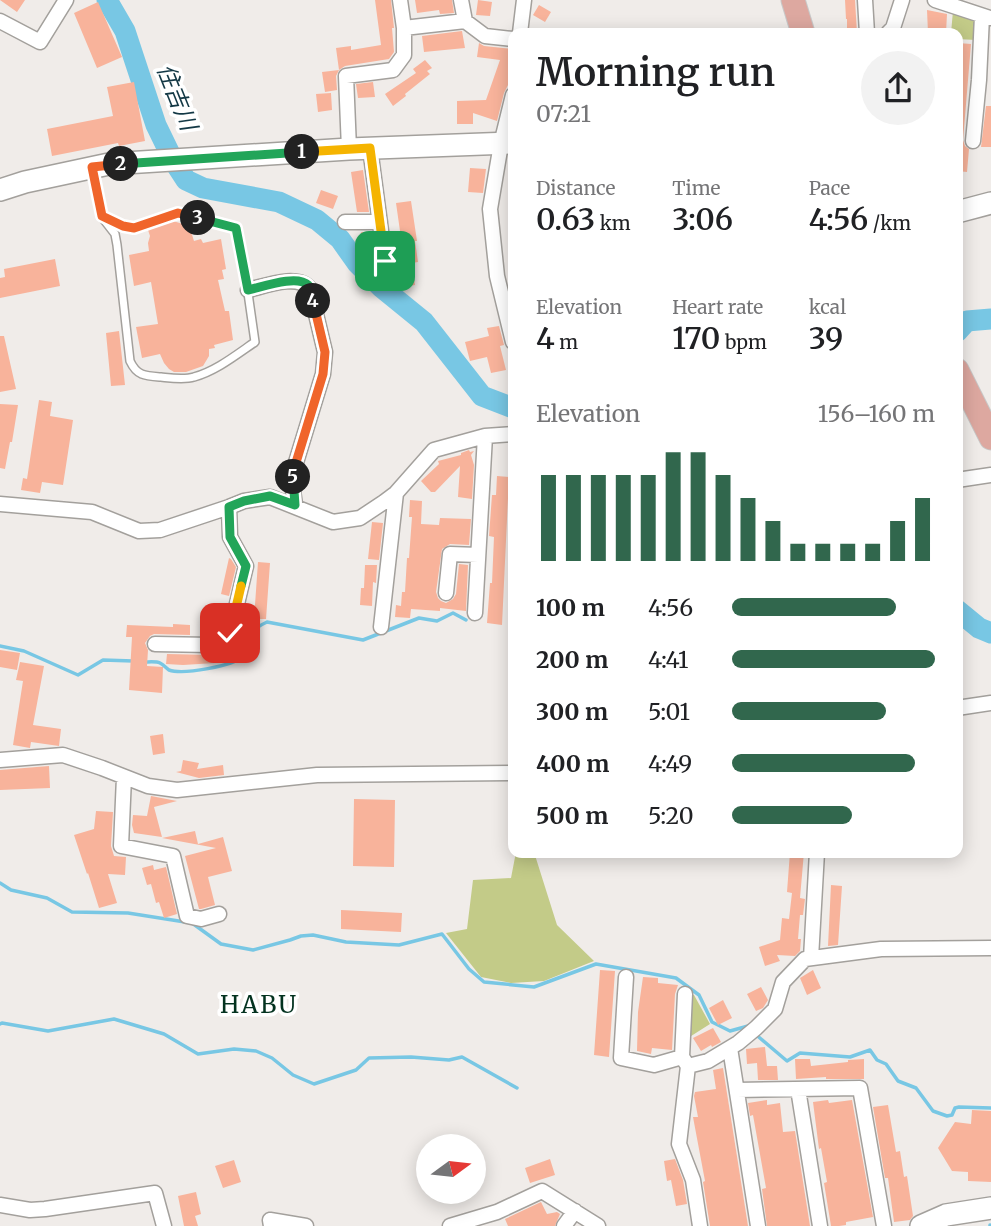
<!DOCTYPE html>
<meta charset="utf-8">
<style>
body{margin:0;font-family:Merriweather,"Noto Sans JP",serif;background:#f2f2f2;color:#202124;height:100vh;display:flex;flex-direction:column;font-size:26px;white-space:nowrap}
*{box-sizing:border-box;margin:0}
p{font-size:23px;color:#757577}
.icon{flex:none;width:38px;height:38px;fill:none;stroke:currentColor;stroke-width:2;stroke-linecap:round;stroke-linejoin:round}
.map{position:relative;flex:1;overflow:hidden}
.side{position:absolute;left:508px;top:28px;width:455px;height:830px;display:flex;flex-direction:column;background:#fff;border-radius:14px;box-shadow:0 4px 18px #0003}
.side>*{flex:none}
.needle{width:46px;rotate:75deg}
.buttons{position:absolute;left:416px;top:1134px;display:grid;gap:14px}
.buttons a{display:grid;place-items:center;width:70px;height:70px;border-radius:50%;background:#fff;box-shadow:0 4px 18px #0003;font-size:35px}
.pin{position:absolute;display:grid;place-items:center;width:60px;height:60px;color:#fff;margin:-30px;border-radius:14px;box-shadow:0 4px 10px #0006}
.km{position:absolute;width:35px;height:35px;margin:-18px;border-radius:50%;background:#222;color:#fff;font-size:19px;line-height:35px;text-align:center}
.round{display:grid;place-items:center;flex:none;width:74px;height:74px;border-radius:37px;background:#f2f2f2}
.head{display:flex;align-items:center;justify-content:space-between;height:119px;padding:0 28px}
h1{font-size:38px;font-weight:600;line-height:52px}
.stats{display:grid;grid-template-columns:repeat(3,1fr);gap:10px;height:119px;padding:7px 28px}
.stats div{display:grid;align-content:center}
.stats b{font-size:30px;font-weight:600}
.stats small{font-size:19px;font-weight:400}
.stats p{font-size:19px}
.chart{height:196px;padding:14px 28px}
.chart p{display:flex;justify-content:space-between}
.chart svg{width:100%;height:126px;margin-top:7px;stroke:#31674d;stroke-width:6}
ul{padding:0 28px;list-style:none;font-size:23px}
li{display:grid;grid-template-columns:112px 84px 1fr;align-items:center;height:52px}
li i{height:18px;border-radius:9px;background:#31674d}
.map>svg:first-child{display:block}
</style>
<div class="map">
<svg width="991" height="1226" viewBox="0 0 991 1226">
<rect width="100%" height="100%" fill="#f0ece9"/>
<path fill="#c3cb88" d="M953,11L977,19L976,40L957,39V33H951Z
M516,852H534L557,925L594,961L544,981L511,983L481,977L446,933L467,929L473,880L511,878Z
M690,995H694L710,1024L688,1038Z"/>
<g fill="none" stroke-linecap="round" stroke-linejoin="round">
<path stroke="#78c7e4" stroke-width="3.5" d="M0,646L24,651L78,675L103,660L133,661
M144,662C149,662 156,661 160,663C164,665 166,668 169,670C183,675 234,666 243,656C255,642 241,634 267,622L363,640L419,618L437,621L453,613L466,620
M0,883L11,890L47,898L72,912L128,913L185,922
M192,923L221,944L253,950L290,940L301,936L313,935L346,942L399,945L442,934L469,969L484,982L534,987L596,964L676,978L699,995L712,1022L730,1031L748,1026
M0,1024L2,1023L48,1031L114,1019L164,1034L198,1054L234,1049L256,1051L272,1058L293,1075L314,1084L356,1070L369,1058L411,1057L449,1060L462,1057L517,1088
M754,1033L787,1061L800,1053L850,1057L870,1050L877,1060L886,1064L898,1081L916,1088L933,1111L947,1116L952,1115L955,1108L959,1107L991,1108
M990,1225V1226"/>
<path stroke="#78c7e4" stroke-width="21" d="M107,0L125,31L156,125L173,160L186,180L203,188L279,202L317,220L340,239L357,263L381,287L424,322L482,396L513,408
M957,332L967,321L991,319
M957,610L979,628L991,633"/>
</g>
<path fill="#f8b39b" d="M0,0H25L17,12Z
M375,0H391L394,28H392L394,52L389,59L345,66L339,70L336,48L351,46V50L381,45Z
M415,0H452L454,13L440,14L439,10L417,13Z
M478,0L492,2L490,16L476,15Z
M845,0H855L857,33H847V19H846Z
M98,2L122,57L97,68L74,13Z
M539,5L551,12L545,22L533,15Z
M927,10L947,14L946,33H928Z
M462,31L465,48L424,52L422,36Z
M479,43L484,46L513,49V75L510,85H508L504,93L497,121L473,113V124H457V101L486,100L500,60L477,57Z
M958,43L971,44L963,140L965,146L969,149L967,172L957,171Z
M425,60L432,68L427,71L430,74L405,94L406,96L393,106L385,94L416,73L413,69Z
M339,70L336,76L337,90L325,92L322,72Z
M134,82L145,141L119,146L118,143L52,156L47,129L113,116L107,87Z
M373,82L375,97L358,98L356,84Z
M331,93L332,110L318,112L316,94Z
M986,106H991V147H981Z
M470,168L486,169L483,193L468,192Z
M363,170L369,212H357L351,172Z
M321,190L338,196L333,209L316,203Z
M411,201L417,241H415L418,262L412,263L415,285L401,287L398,268L403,267L400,245H402L396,203Z
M173,221L183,224L188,222L194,241L201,239L203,243L221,239L226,269L222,270L224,279L218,280L225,311H229L233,340L214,345L215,348L209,349V356L203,366L186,372H174L169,369L164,363L160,354L142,358L136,327L158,324L151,282L134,286L129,255L149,251L148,243L150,236L148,230Z
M361,232H371L374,249L364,250Z
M55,259L60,286L0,298V278L5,277L4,269Z
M499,326L504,345L500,346L506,370L491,373L487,357L470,361L465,342L489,336L487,328Z
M119,331L125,385L111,386L106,333Z
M0,336H4L16,389L0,392Z
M39,400L52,402L50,416L73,420L63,485L42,482L40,493L21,490L23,478L27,479Z
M0,404L18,405L12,442H10L5,469L0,468Z
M469,450L470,452L474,451L471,455L474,465L472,499L458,497L460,466L435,492H431L421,481L439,464L438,461L461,455V453Z
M497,476L509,477L502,625L487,623L490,583H492L494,537L489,536L492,495H496Z
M410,500L422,501L421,524L439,525L440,518L471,519L469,545L450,544L442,549L436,592L438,598L441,601L446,603L453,599L456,594L459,564L468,565L466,611L440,608V611L411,609L410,618L395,617L396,605L401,606L402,592H405L407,558H409L412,517H409Z
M372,522L383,523L379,560L368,559Z
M229,558L231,559L236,567L229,596L221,594Z
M258,562L270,563L266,619H254Z
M365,565H377L376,583L373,582L372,606L360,605L361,588H364Z
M173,624L190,625V635L154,634L150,636L145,643L148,650L147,666L163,667L162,693L129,690L132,637H126L127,625L173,627Z
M0,650L20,653L17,670L0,667Z
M221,650H230L231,662L183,665L166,664L167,654L211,655Z
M20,662L44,666L33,725L61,729L59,746L31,742L30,748L13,745L23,681L16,680Z
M163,734L165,753L153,755L150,736Z
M183,760L199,763L197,769L223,765L224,775L199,778L176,772L181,771Z
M49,766L50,788L0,790V770Z
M151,796L177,801L154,807L162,837L134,833L132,825L133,815L147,816Z
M354,799L395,800L394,867L353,866Z
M96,811L113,812L111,846L114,856L126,857L125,875L108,874L117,903L99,908L88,873L87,874L74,835L94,829Z
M195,831L198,844L223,837L232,871L208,877L215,905L201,909H199L185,856L216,848L162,838Z
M790,852H804L800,898L805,899L803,915H800L798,939H801L800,951L795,956L777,955L780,961L765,966L759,947L780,940L782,918L789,919L792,893L787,892Z
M153,865L154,870L166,867L177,914L164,918L159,902L156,903L151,884L147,885L142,868Z
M831,885L842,886L838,945L828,946Z
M341,910L402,913L401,932L341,929Z
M600,970L615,971L609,1057L594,1055Z
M813,970L821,988L807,995L800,978Z
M643,977L658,978V983L678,985L675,994L672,1050L652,1048L651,1054L637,1051L638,1012Z
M761,987L768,1000L763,1008L756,1011L747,994Z
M723,1000L732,1018L718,1025L709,1008Z
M713,1028L721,1042L712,1047L711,1045L701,1051L693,1038Z
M765,1047L767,1066H777L778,1080H758L757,1063L747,1064L746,1049Z
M795,1059H810L811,1066L848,1062V1060L864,1059V1079H826V1077L796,1079Z
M723,1068L748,1226H710L703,1182L705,1181L693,1117H698L694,1096L695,1092L716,1089L713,1070Z
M767,1100V1105L780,1103L783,1132L795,1131L810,1226H767L762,1189L766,1188L753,1115L750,1116L748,1103Z
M828,1100L829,1103L852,1100L873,1217L846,1222V1225L839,1226H831L824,1183L827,1182L821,1148L819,1149L813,1102Z
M888,1105L896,1152L900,1151L904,1177L907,1176L913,1216L910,1220L894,1222L888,1178H885L873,1107Z
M972,1110L991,1111V1182L968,1181V1172L952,1171L938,1148L955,1122L971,1124Z
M550,1159L555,1175L530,1183L525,1168Z
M675,1159L683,1180L687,1204L676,1206L671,1180L667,1181L664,1161Z
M234,1160L241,1182L223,1188L215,1166Z
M196,1192L201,1214L195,1216L198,1226H184L178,1196Z
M541,1202L547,1214L557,1212L560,1214L555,1226H508L505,1219Z"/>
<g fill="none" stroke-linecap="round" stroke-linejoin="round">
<defs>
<path id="lane" d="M92,171L101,216L115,234L117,245L130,361C137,376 145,376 161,377C171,378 184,380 194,377C216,371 236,355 255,342L245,272L236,227L178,213L134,228L123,226L101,216"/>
<path id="street" d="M400,0L404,28L465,21L485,36L513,39
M461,0L465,21
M865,0L867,33
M935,0L990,18
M0,21L40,42L66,0
M520,33L524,0
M888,33L893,28L902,0
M513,95L501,144L490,209L497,276L513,342
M973,141L979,80L982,16
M370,148L385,261
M349,149L346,76L393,70L404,55V28
M345,222H380
M248,290C265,286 298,273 310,289L325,352L323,374L294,469L292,483L295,505
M957,480L991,475
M0,504L92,512L139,531L160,530L229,507L244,501L270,497L333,522L360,518L384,502L396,493L434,450L485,436L513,434
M446,593L450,554L478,555
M475,613L485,436
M381,627L396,493
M155,644L211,645L230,633L246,566L230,537L229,507
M957,708L991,703
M0,760L63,755L102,768L148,786L177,790L317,775L513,773
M124,777L121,846L173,856L187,916L201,919L219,914
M811,958L817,852
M626,977L621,1058L654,1065L682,1057
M685,994L682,1057L688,1066L679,1144L693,1180L700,1226
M730,1048L758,1226
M688,1066L708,1061L738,1043L756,1028L775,1009L783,982L805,959L881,949L991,948
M798,1089L820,1226
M737,1090L860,1088L884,1226
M0,1205L30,1210L45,1209L155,1193L164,1226
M271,1226L270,1220L306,1226
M450,1226L497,1212L542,1191L598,1226
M564,1226L575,1211"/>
<path id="secondary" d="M0,190L25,182L109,164L349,149L513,143
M957,212L991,203
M921,1226L946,1215L991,1208"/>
<path id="primary" d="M793,0L803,33
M957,370L991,438"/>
</defs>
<use href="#lane" stroke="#a3a09c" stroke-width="10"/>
<use href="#street" stroke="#a3a09c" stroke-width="17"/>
<use href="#secondary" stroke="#a3a09c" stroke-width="24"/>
<use href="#primary" stroke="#c8c8c8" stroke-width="25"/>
<use href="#lane" stroke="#fff" stroke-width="7"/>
<use href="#street" stroke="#fff" stroke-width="14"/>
<use href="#secondary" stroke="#fff" stroke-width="21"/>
<use href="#primary" stroke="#dda8a0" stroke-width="23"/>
</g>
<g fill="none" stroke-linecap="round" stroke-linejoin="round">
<defs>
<path id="split-1" d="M302,152L370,148L385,261"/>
<path id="split-2" d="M121,164L302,152"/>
<path id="split-3" d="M121,164L92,167L102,216L123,226L134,228L178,213L198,218"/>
<path id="split-4" d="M198,218L236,228L248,290C262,287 297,274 308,285C312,289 312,296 313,301"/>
<path id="split-5" d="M293,477L294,469L323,374L325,352L313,301"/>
<path id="split-6" d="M241,586L246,566L230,537L229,507L244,501L270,496L295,505L293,477"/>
<path id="split-7" d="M230,633L241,586"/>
</defs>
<use href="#split-1" stroke="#fff" stroke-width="14"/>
<use href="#split-2" stroke="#fff" stroke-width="14"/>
<use href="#split-3" stroke="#fff" stroke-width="14"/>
<use href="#split-4" stroke="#fff" stroke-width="14"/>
<use href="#split-5" stroke="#fff" stroke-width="14"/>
<use href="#split-6" stroke="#fff" stroke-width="14"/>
<use href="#split-7" stroke="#fff" stroke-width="14"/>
<use href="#split-1" stroke="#f5b400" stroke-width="9"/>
<use href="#split-2" stroke="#22a559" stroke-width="9"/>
<use href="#split-3" stroke="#f0652b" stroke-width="9"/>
<use href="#split-4" stroke="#22a559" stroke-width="9"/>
<use href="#split-5" stroke="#f0652b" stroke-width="9"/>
<use href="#split-6" stroke="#22a559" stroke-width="9"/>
<use href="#split-7" stroke="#f5b400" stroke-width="9"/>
</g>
<g text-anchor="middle" stroke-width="7" stroke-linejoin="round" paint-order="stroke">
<g font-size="23" font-style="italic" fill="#133845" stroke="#fff">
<text transform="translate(177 97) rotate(68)" y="8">住吉川</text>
</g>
<g font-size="24" letter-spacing="2" fill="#03321f" stroke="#fff">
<text x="259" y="1013">HABU</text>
</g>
</g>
</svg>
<div class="buttons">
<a><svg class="needle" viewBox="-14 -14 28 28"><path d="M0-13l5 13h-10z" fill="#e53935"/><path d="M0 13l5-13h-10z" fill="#757577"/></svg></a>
</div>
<div class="pin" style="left:385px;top:261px;background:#1e9e55"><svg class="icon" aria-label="arrive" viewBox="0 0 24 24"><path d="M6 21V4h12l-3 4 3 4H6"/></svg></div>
<div class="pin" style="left:230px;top:633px;background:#d93025"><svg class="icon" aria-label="check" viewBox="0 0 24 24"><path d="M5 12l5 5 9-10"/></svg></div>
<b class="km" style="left:302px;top:152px">1</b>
<b class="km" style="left:121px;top:164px">2</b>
<b class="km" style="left:198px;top:218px">3</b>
<b class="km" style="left:313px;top:301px">4</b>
<b class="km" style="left:293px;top:477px">5</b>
<section class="side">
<div class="head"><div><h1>Morning run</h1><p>07:21</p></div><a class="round"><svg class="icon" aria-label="share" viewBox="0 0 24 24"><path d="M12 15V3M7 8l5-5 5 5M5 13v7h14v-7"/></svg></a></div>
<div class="stats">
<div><p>Distance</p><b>0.63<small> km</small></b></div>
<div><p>Time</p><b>3:06</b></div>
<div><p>Pace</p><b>4:56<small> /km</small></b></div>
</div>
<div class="stats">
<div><p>Elevation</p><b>4<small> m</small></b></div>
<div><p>Heart rate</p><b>170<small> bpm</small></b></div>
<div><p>kcal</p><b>39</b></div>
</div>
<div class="chart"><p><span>Elevation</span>156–160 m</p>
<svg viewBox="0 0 160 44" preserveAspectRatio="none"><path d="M5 44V14M15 44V14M25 44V14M35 44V14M45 44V14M55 44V6M65 44V6M75 44V14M85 44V22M95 44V30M105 44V38M115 44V38M125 44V38M135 44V38M145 44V30M155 44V22"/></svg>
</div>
<ul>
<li><b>100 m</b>4:56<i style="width:81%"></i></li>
<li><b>200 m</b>4:41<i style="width:100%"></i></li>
<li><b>300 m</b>5:01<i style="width:76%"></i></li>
<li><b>400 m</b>4:49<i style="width:90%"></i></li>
<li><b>500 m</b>5:20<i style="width:59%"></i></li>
</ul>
</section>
</div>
